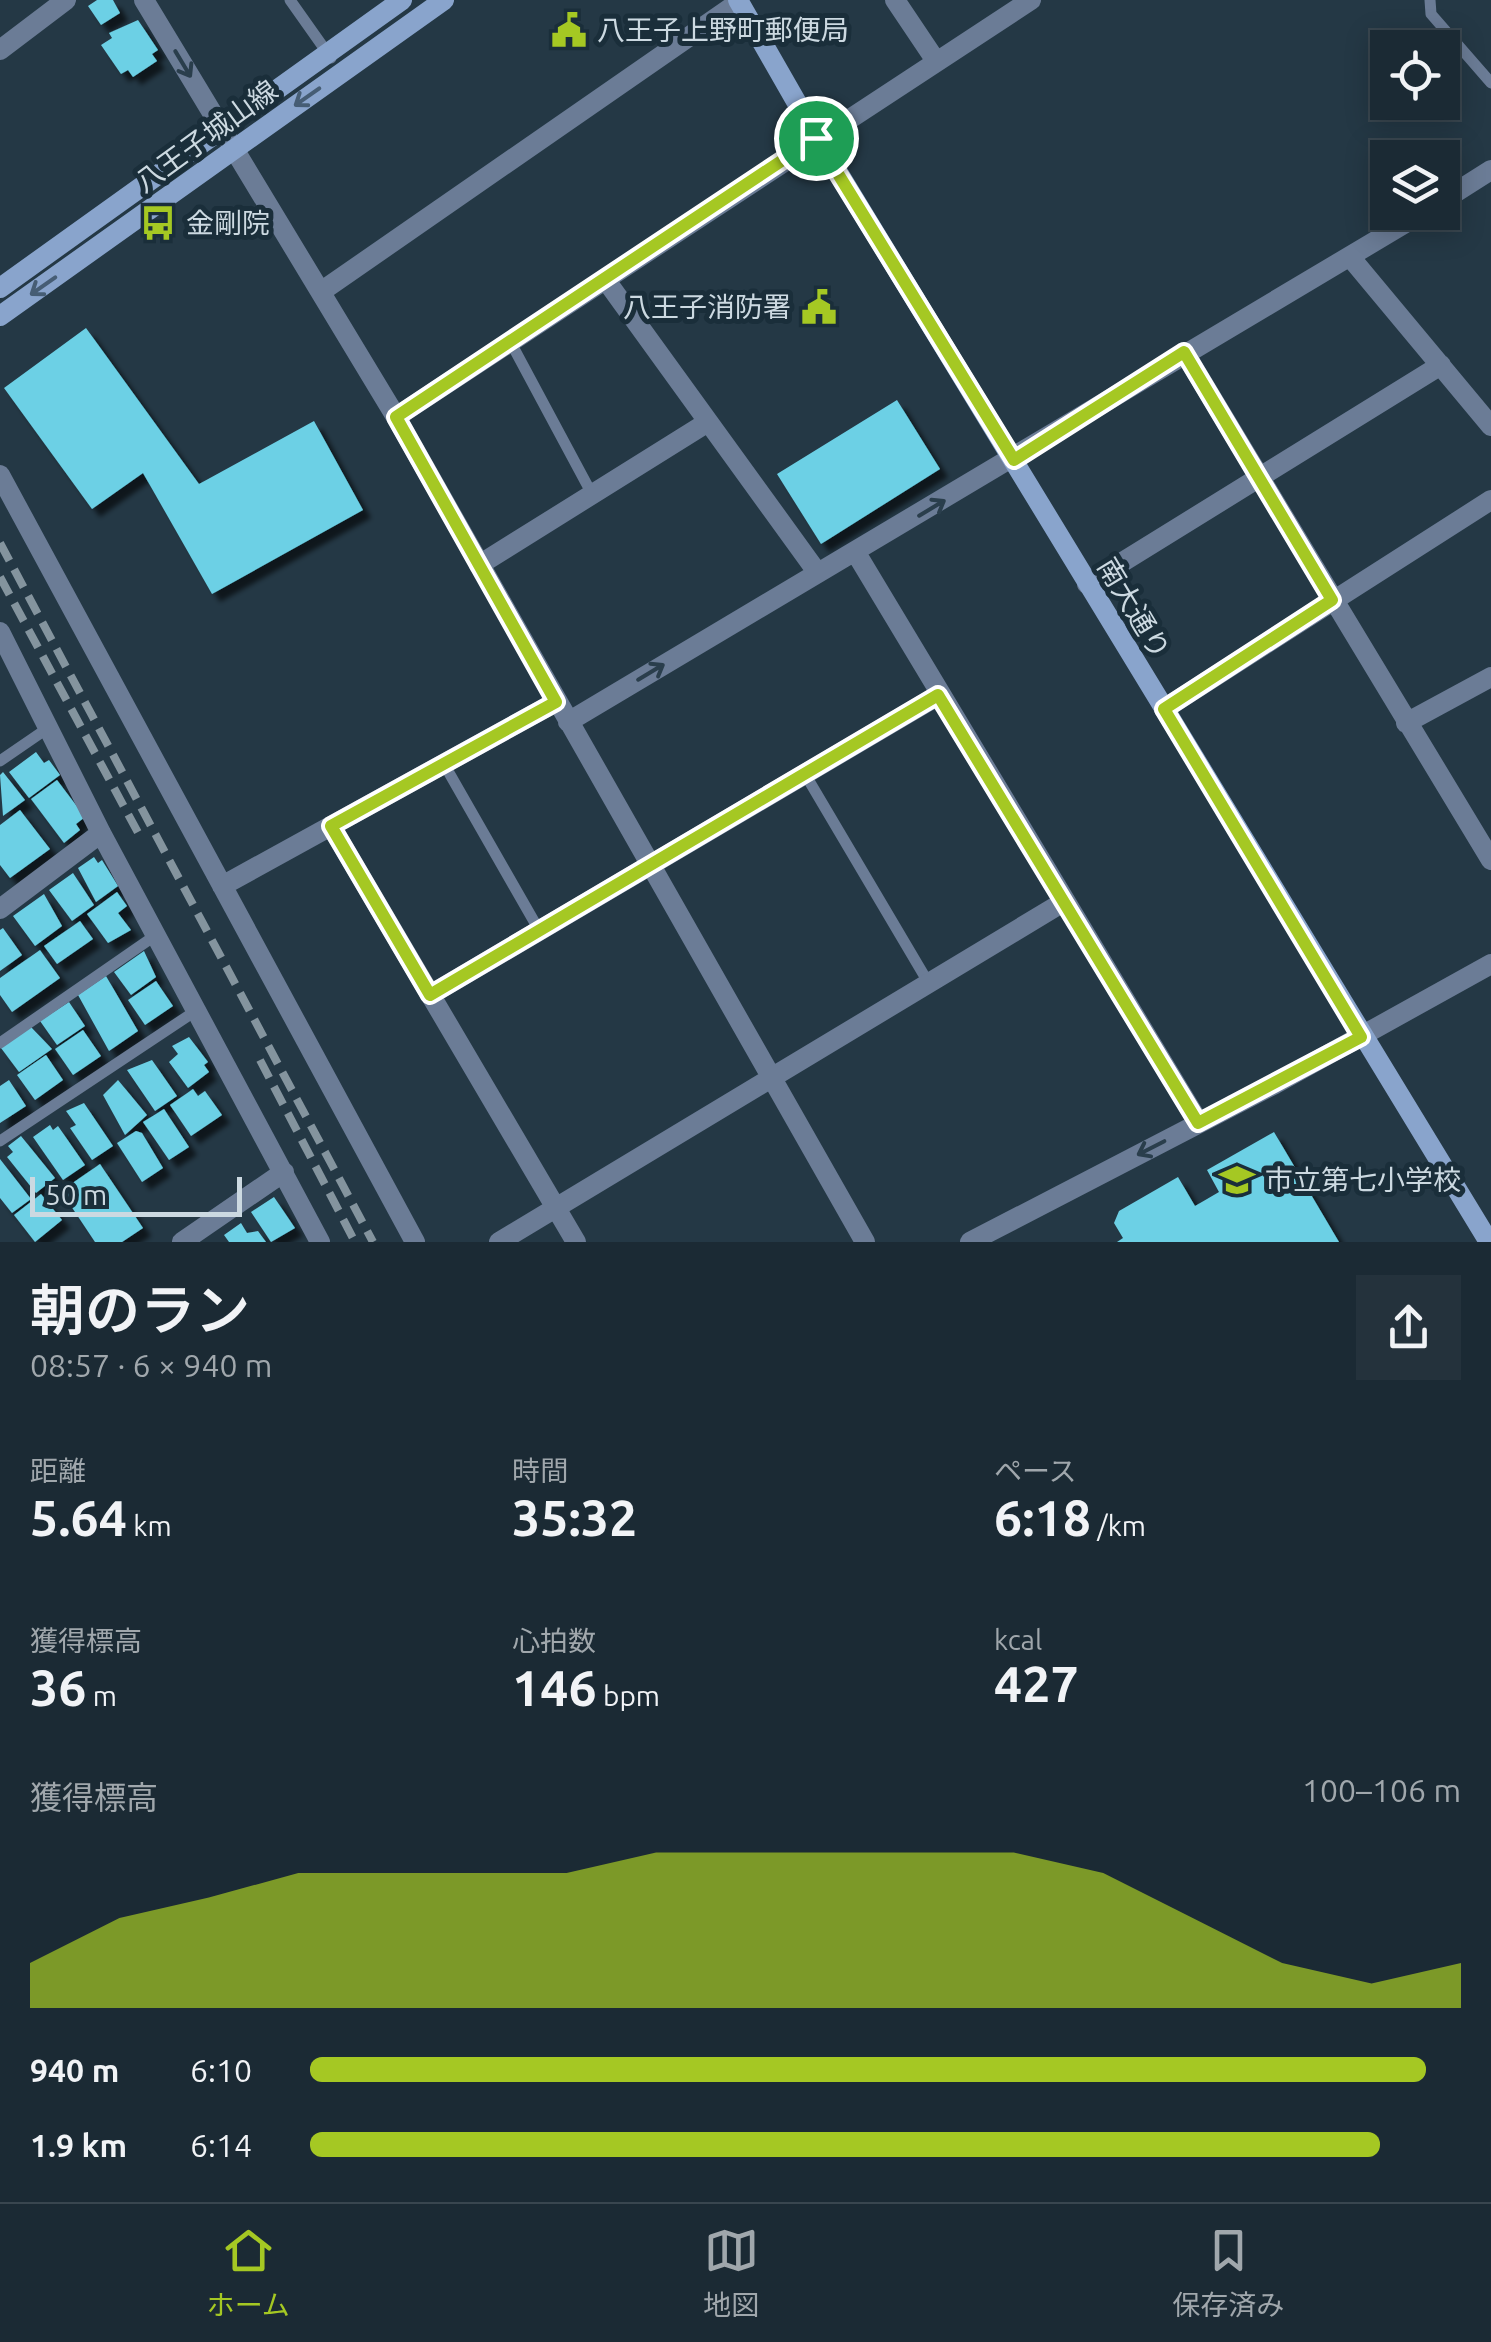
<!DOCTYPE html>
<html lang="ja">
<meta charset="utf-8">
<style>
body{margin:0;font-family:Ubuntu,"Noto Sans JP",sans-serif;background:#24323c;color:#f1f3f6;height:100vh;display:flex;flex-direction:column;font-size:38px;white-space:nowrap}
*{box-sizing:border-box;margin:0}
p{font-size:32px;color:#a0a7ac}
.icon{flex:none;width:55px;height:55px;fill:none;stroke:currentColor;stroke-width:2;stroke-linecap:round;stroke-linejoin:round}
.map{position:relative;height:1242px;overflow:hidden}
.drawer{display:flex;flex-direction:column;background:#1b2a34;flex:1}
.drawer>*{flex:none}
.fabs{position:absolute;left:1370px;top:30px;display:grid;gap:20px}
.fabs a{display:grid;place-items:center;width:90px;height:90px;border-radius:0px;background:#1b2a34;box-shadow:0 5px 25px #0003,0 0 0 2px #39464f;font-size:50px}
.scale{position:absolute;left:30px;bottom:25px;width:212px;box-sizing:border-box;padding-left:10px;border:5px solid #ccd9e1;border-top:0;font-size:28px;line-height:35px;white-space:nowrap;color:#ccd9e1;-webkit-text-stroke:8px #1a2e3a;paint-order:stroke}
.pin{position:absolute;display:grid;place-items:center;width:85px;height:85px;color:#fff;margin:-42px;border:5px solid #fff;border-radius:50%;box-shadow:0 2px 10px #0007}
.round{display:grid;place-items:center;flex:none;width:105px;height:105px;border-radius:0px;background:#24323c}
.head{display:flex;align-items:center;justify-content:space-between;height:170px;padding:0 30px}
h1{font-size:55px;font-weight:600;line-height:75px}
.metrics{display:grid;grid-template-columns:repeat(3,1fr);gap:15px;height:170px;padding:10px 30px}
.metrics div{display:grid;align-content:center}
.metrics b{font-size:50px;font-weight:600}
.metrics small{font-size:28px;font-weight:400}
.metrics p{font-size:28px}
.chart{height:280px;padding:20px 30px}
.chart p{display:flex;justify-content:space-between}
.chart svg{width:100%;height:180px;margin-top:10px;fill:#a5c823;opacity:.7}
ul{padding:0 30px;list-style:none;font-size:32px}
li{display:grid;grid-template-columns:160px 120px 1fr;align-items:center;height:75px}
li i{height:25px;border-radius:12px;background:#a5c823}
.dock{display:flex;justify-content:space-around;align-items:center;height:140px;border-top:2px solid #39464f;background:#1b2a34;font-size:28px;color:#a0a7ac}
.dock a{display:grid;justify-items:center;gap:5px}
.dock .current{color:#a5c823}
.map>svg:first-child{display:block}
</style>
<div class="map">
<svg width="1491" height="1242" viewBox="0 0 1491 1242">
<defs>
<filter id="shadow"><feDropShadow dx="8" dy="8" stdDeviation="2.5" flood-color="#0009"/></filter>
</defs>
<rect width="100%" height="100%" fill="#243845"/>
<path fill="#6cd0e5" filter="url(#shadow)" d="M97,0H113L120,13L101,25L88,6Z
M138,20L158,50L152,54L157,61L133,77L128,70L121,74L101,45L112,38L109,33Z
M86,328L199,484L314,421L363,510L212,594L143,473L92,509L4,388Z
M897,400L940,469L821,544L777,474Z
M36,752L44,763L49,760L60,775L29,798L9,772Z
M3,772L25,800L3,816L0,775Z
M57,780L85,817L76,824L80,830L64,843L31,799Z
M20,810L50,849L10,878L0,865V825Z
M94,857L98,863L102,860L118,886L96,902L78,868Z
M73,873L94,905L72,921L49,890Z
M117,892L127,906L118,913L131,930L108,943L87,914Z
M44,894L62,926L35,946L13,916Z
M80,921L93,939L57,964L44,946Z
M3,928L22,955L0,971V930Z
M40,950L60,978L12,1012L0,995V978Z
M144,951L156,977L131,995L114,972Z
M106,976L138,1031L109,1051L78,995Z
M156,981L173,1006L145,1025L128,1000Z
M69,1002L85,1026L57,1045L40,1021Z
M31,1027L52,1049L19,1072L1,1048Z
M83,1030L101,1056L73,1075L55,1049Z
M189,1037L208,1062L204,1065L209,1072L188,1088L169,1062L178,1054L172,1046Z
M46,1055L63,1080L35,1100L17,1075Z
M152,1060L177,1096L155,1111L127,1070Z
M9,1080L26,1106L0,1123V1086Z
M118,1080L147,1115L125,1135L103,1095Z
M193,1089L198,1096L205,1091L222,1115L191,1136L170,1105Z
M84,1103L113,1146L92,1160L70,1128L76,1125L66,1111Z
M164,1109L189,1147L169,1160L143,1122Z
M50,1125L53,1130L58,1126L85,1165L63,1180L33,1137Z
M136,1131L142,1133L163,1168L142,1182L117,1143Z
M1274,1132L1339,1242H1117L1123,1238L1114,1223L1119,1211L1178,1177L1195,1206L1219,1192L1207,1170Z
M21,1136L55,1178L36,1193L7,1157L13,1152L8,1146Z
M0,1159L31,1199L12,1213L0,1198Z
M100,1164L143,1228L122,1242H95L61,1191Z
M41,1194L62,1220L35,1242L14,1215Z
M274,1197L295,1228L271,1242L251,1212Z
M241,1223L247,1233L258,1231L266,1242H229L224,1235Z"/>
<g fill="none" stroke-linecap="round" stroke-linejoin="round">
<path stroke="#6b7c96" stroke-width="11" d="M290,0L331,58
M1430,0L1431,14L1491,83
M510,341L592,494
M0,761L48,728
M444,764L539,930
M805,774L928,982
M0,1043L156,935
M0,1141L197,1010"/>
<path stroke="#6b7c96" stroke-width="20" d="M144,0L396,417L865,1242
M895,0L936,61
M0,50L66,0
M1442,201L1491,170
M1351,258L1491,426
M605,279L817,572
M322,291L739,2
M1184,352L1491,860
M396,417L1031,0
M0,475L415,1242
M856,553L1199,1123
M479,565L708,422
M1087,584L1441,365
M0,632L101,833L320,1242
M1164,709L1491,500
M568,722L1424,212
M1406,723L1491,677
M331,826L576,1242
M222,886L556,702
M0,909L101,833
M430,995L939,695
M182,1242L284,1172
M499,1242L1065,901
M970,1242L1275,1084L1491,964"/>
<path stroke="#89a4cc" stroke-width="20" d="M738,0L817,138L1489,1242
M0,288L402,0
M0,316L444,0"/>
<path stroke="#84949e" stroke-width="8" stroke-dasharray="20 10" stroke-linecap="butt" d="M0,543L373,1242
M0,577L142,840
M260,1060L355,1242"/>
</g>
<defs><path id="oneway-shaft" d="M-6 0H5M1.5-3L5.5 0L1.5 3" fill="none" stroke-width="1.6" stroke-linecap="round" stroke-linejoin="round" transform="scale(2.5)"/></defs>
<g stroke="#2a3e4c">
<use href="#oneway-shaft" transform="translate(183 64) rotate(59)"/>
<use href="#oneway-shaft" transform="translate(932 508) rotate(-31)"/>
<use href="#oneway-shaft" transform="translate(651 672) rotate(-31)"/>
<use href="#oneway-shaft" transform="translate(1151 1148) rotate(153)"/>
</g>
<g stroke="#465d74">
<use href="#oneway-shaft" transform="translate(307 97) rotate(145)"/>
<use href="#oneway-shaft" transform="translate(43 286) rotate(145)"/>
</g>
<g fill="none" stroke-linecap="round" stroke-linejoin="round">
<defs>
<path id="route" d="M816,138L1014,460L1184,352L1332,600L1164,709L1361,1037L1198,1123L938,695L430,995L331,826L556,702L396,417Z"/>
</defs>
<use href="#route" stroke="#fff" stroke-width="20"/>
<use href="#route" stroke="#a5c823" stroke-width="12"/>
</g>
<defs>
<symbol id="civic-bare" viewBox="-9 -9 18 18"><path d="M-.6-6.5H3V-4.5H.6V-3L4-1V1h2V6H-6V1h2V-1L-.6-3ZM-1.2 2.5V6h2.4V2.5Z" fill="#a5c823" stroke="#1a2e3a" stroke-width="2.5" paint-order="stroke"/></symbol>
<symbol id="bus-bare" viewBox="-9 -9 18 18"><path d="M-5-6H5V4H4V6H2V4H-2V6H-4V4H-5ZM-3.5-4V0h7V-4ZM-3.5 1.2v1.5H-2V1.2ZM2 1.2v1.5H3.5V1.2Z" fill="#a5c823" stroke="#1a2e3a" stroke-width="2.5" paint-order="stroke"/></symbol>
<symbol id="school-bare" viewBox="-9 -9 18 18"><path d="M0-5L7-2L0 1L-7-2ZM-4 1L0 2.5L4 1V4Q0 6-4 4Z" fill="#a5c823" stroke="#1a2e3a" stroke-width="2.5" paint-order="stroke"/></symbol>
</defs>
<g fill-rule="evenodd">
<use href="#civic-bare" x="544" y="5" width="50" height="50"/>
<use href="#bus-bare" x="133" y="198" width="50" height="50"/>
<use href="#civic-bare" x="794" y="282" width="50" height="50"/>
<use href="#school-bare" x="1212" y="1155" width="50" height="50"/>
</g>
<g text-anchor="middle" stroke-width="10" stroke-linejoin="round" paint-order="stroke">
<g font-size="28" fill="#ccd9e1" stroke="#1a2e3a" text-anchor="start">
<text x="597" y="40">八王子上野町郵便局</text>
<text x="186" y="233">金剛院</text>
<text x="791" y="317" text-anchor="end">八王子消防署</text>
<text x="1265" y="1190">市立第七小学校</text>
</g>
<g font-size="28" fill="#ccd9e1" stroke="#1a2e3a">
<text transform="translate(206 136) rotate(-36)" y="10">八王子城山線</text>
<text transform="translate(1134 608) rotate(59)" y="10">南大通り</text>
</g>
</g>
</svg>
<div class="fabs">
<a><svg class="icon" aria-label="locate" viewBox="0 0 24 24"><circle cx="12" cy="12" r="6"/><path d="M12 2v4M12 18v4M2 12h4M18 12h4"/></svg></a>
<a><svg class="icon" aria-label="layers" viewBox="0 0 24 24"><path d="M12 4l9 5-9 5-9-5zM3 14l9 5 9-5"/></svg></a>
</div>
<div class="scale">50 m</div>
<div class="pin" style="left:816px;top:138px;background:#1e9e55"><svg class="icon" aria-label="arrive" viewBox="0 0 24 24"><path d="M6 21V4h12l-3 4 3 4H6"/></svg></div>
</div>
<section class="drawer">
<div class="head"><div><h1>朝のラン</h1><p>08:57 · 6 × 940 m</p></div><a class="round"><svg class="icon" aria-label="share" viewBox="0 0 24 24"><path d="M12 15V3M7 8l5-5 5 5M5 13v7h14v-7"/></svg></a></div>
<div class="metrics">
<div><p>距離</p><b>5.64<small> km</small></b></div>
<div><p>時間</p><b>35:32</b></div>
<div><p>ペース</p><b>6:18<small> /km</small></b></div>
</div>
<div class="metrics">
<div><p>獲得標高</p><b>36<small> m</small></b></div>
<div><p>心拍数</p><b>146<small> bpm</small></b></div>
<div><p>kcal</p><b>427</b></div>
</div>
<div class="chart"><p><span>獲得標高</span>100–106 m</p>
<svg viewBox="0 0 160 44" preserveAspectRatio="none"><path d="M0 44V33L10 22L20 17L30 11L40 11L50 11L60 11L70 6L80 6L90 6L100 6L110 6L120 11L130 22L140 33L150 38L160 33V44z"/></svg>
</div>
<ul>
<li><b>940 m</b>6:10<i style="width:97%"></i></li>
<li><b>1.9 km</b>6:14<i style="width:93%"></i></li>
</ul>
</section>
<nav class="dock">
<a class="current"><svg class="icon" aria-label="home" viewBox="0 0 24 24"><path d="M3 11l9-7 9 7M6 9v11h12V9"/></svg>ホーム</a>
<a><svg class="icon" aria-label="map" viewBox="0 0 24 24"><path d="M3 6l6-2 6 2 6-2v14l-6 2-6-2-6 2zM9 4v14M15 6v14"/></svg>地図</a>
<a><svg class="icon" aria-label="saved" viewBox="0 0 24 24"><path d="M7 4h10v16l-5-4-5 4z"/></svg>保存済み</a>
</nav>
